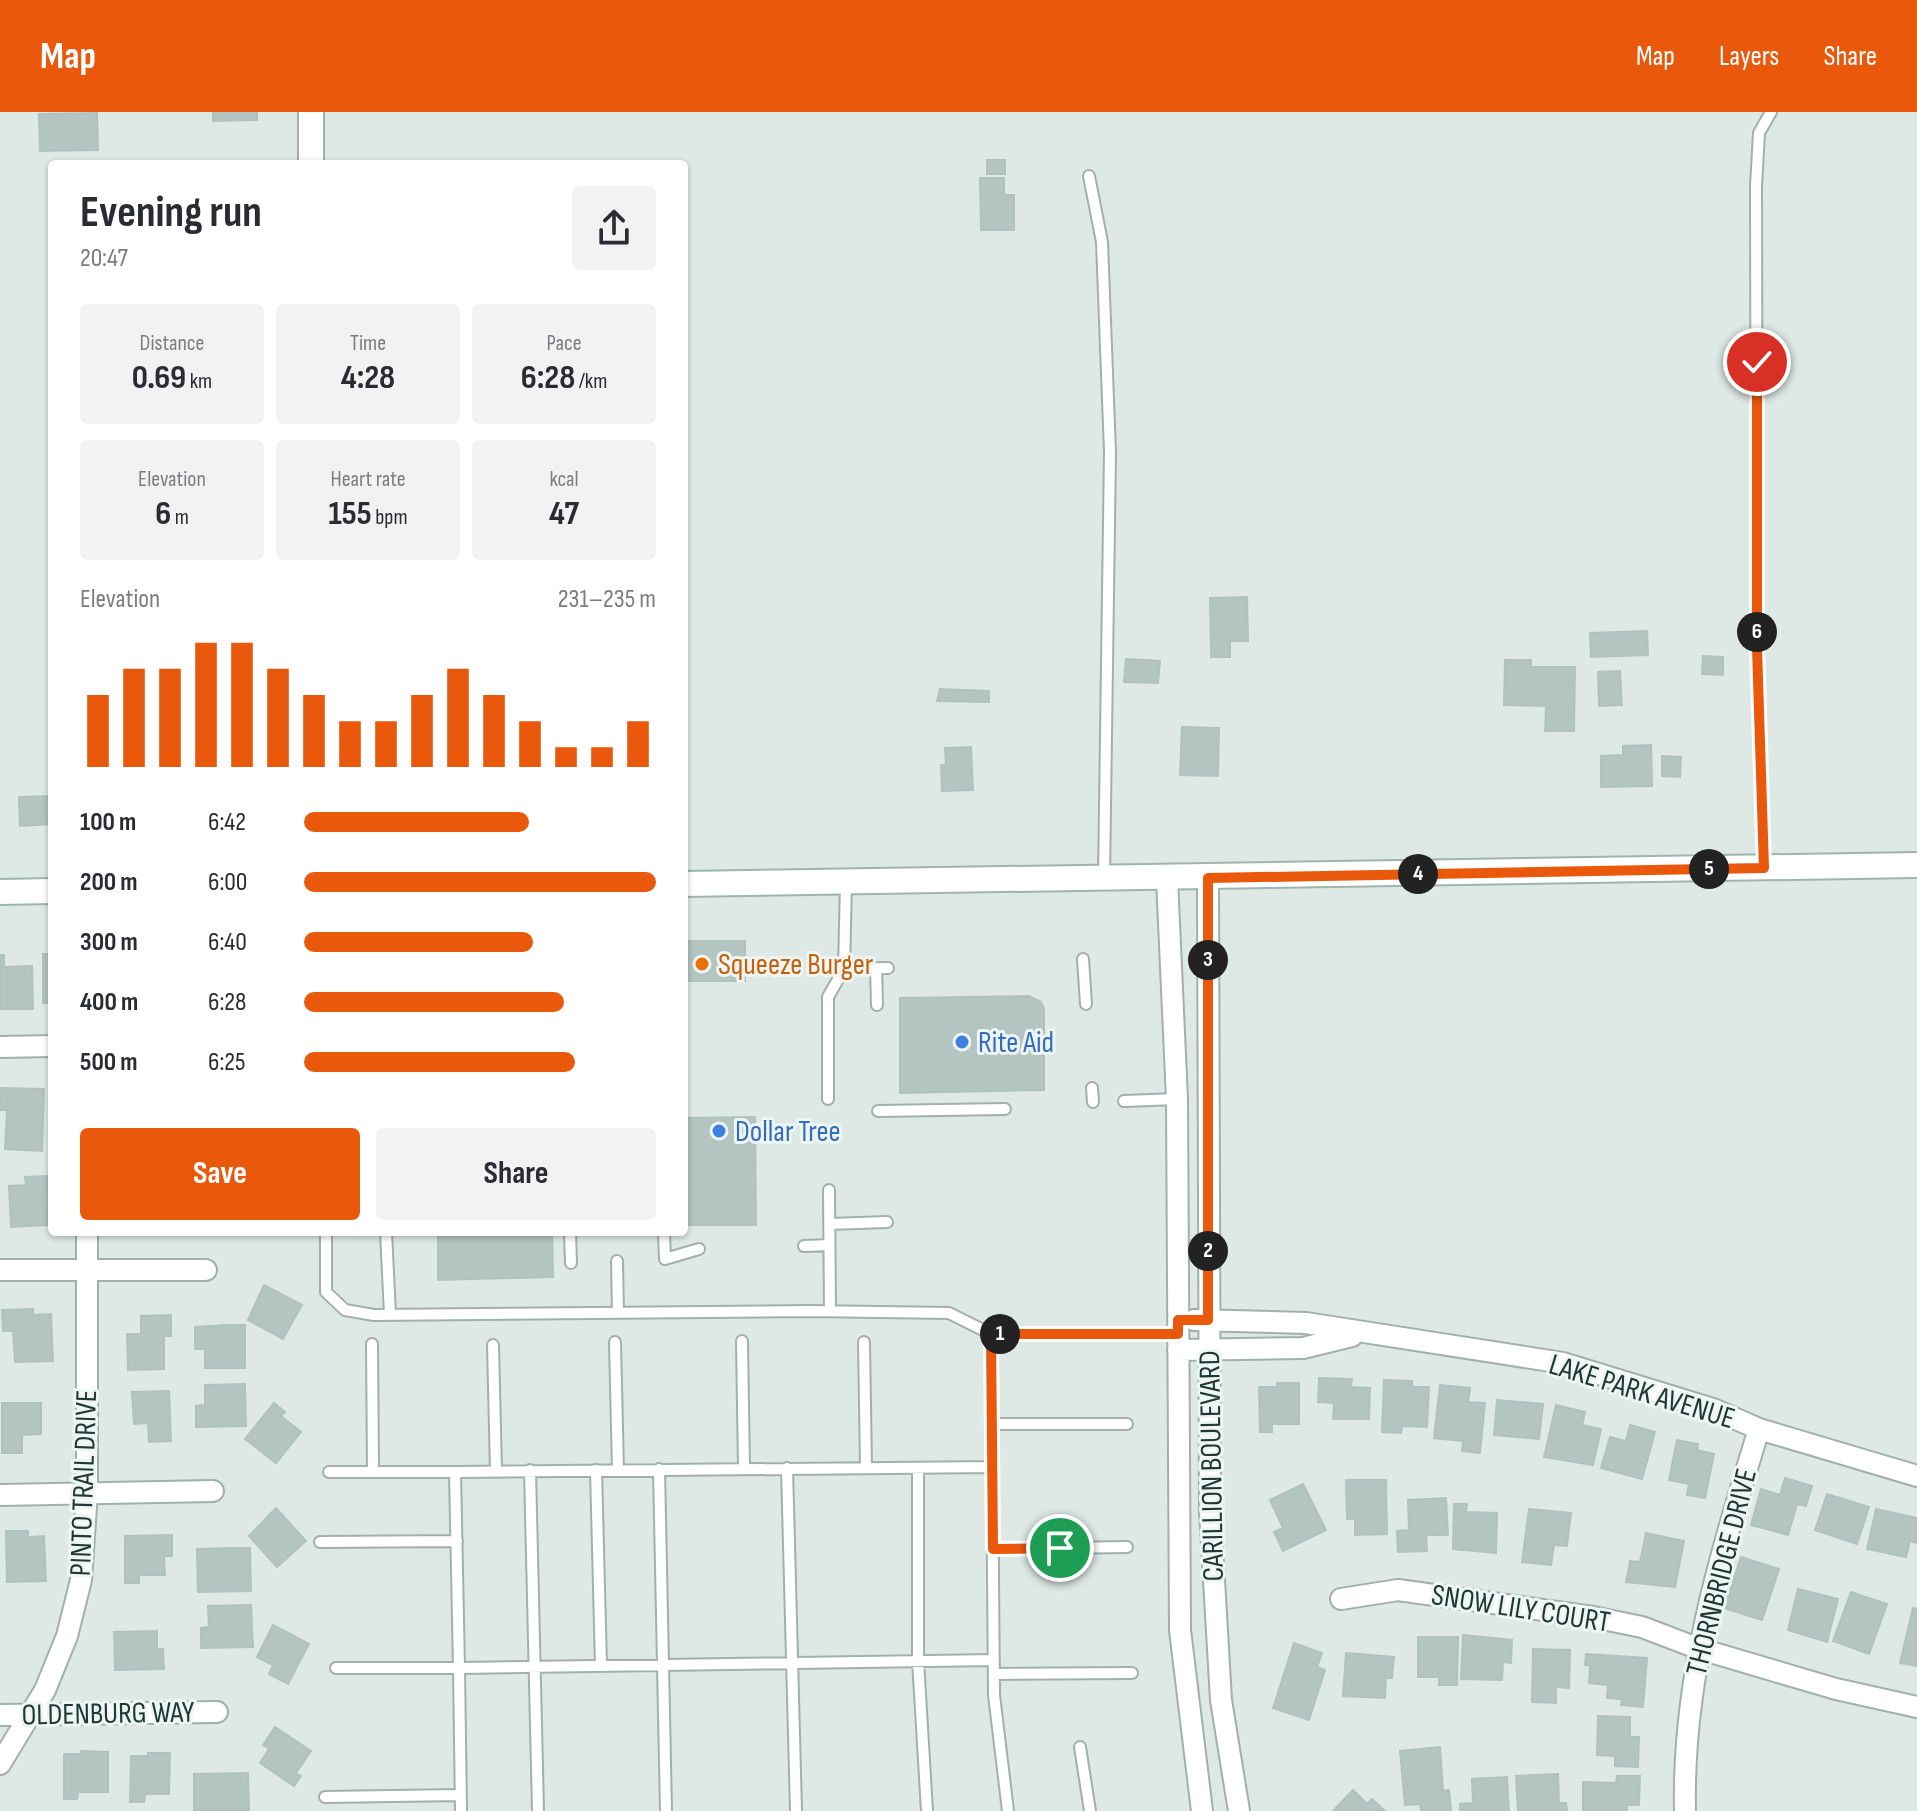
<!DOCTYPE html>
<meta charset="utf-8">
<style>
body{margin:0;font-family:"Sofia Sans Condensed",sans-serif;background:#f2f2f3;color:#2b2b33;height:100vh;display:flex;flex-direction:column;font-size:30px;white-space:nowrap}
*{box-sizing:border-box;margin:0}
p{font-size:26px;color:#7c7c81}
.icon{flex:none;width:44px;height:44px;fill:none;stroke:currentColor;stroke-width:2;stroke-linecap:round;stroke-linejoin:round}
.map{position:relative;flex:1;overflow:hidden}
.sheet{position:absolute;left:48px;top:48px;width:640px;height:1076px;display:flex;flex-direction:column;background:#fff;border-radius:8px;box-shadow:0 2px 6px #0004}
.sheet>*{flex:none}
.pin{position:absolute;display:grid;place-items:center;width:68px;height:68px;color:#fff;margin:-34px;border:4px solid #fff;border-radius:50%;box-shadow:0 2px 8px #0007}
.km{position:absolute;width:40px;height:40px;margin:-20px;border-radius:50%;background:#222;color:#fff;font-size:22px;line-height:40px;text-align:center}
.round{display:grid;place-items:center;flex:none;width:84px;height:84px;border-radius:8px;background:#f2f2f3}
.overview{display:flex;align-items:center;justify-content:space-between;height:136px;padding:0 32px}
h1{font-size:44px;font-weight:700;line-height:60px}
.metrics{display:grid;grid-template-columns:repeat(3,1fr);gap:12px;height:136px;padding:8px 32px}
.metrics div{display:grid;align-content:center;border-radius:8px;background:#f2f2f3;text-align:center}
.metrics b{font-size:34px;font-weight:700}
.metrics small{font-size:22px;font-weight:400}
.metrics p{font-size:22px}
.chart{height:224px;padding:16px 32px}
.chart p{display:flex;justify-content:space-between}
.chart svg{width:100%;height:144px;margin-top:8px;stroke:#ea580c;stroke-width:6}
.button{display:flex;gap:16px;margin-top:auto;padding:16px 32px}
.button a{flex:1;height:92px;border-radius:8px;background:#ea580c;color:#fff;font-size:32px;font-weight:700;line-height:92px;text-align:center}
.button a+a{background:#f2f2f3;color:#2b2b33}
ul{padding:0 32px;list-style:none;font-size:26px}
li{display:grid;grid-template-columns:128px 96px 1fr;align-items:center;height:60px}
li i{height:20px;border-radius:10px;background:#ea580c}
header{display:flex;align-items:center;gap:48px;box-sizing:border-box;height:112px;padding:0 40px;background:#ea580c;color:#fff}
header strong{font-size:38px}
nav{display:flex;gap:44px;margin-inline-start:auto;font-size:28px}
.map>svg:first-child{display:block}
</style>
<header>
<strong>Map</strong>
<nav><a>Map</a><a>Layers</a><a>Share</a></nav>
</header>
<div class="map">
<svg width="1917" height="1699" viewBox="0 0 1917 1699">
<rect width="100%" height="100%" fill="#dee9e6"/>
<path fill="#b4c4c0" stroke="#b1c2be" stroke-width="2" d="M213,0H257V8L213,9Z
M97,1L98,38L40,39L39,2Z
M987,48H1005V62H987Z
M980,66H1004V83H1014V118H981Z
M1247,485L1248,529H1230V545H1211L1210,486Z
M1647,519L1648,543L1591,545L1590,521Z
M1703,544L1723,545V563L1702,562Z
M1126,547L1160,549L1158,571L1124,570Z
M1505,548H1531V555H1575L1574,619H1545L1546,594L1504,593Z
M1620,559L1622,593L1599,594L1598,560Z
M940,577L989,579V590L937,589Z
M1182,615L1219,616L1218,664L1180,663Z
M1651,633L1652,674L1601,675V644L1623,643V634Z
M971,635L973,678L942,679L941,653H946L945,636Z
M1662,644L1681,645L1680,665L1662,664Z
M52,684V712L20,714L19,685Z
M684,829H745V869H684Z
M43,842H52V891H43Z
M0,843H4V855L32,854L33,897H0Z
M1029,884L1041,890L1044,897V978L900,981V886Z
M0,976L44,977L42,1039L5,1037L7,998H0Z
M755,1005L756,1113H684V1006Z
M47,1064L48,1113L11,1115L9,1074L26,1073L25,1065Z
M438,1120H552L553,1165L438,1168Z
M264,1173L302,1193L283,1227L248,1208Z
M33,1197V1203L51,1202L53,1249L15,1250L13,1219H3L2,1198Z
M171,1203V1224H164V1257L128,1258L127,1222H141V1204Z
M227,1213H245V1256H205V1237H195V1215Z
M1319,1266L1352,1267L1351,1275L1370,1276L1369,1307H1333L1334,1291L1318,1290Z
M1384,1268L1412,1269V1275H1429L1427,1315L1402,1314L1401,1321L1382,1320Z
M1277,1271H1299V1312H1272V1320H1260L1259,1275H1277Z
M245,1272L246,1314L196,1315V1294L205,1293V1273Z
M1440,1273L1470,1276L1468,1290L1485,1291L1480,1341L1462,1339L1463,1329L1434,1326Z
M169,1279L171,1329L149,1330L148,1311L134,1312L132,1280Z
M1497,1288L1543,1292L1539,1327L1494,1323Z
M2,1291H41V1322L22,1323V1341H2Z
M274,1291L285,1300L281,1304L301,1320L276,1351L245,1327Z
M1556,1293L1585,1300L1582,1313L1601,1317L1593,1353L1544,1345Z
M1630,1313L1655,1320L1642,1367L1601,1356L1610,1325L1626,1329Z
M1677,1328L1698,1332L1697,1338L1714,1342L1705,1386L1687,1383L1689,1372L1669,1368Z
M1785,1366L1812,1374L1806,1394L1797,1392L1788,1423L1751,1413L1761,1377L1780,1383Z
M1346,1368H1386L1387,1422L1355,1423V1407H1347Z
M1303,1372L1326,1418L1283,1439L1274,1420L1283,1416L1270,1388Z
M1827,1382L1869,1395L1857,1432L1815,1418Z
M1446,1386L1448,1423H1426L1427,1439L1398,1440L1397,1419L1409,1418L1408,1388Z
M1454,1392H1467L1466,1400L1497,1401L1496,1441L1453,1437Z
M276,1396L306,1429L277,1455L249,1424Z
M1529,1397L1571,1401L1567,1434L1554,1433L1551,1453L1522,1450Z
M1876,1397L1917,1406V1431L1910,1429L1906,1445L1867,1437Z
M6,1419H28V1425L44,1424L46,1469L7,1470Z
M1646,1421L1684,1429L1675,1475L1626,1470L1630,1449L1640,1450Z
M172,1423V1444H164L165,1463H139V1471H125V1424Z
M231,1436H250L251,1479L198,1480L197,1437Z
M1741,1445L1779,1457L1762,1508L1724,1496Z
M1798,1477L1838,1487L1827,1530L1788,1518Z
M1851,1480L1887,1492L1869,1542L1833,1529Z
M251,1493L253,1535L201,1536V1516L209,1515L208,1494Z
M1913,1496L1917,1497V1554L1900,1551Z
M273,1513L309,1532L288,1572L269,1562L273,1553L257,1545Z
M157,1519V1537H163L164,1557L115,1558L114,1520Z
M1463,1523L1512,1528L1511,1551L1503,1550L1502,1568L1461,1567Z
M1418,1525H1458L1457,1573H1439V1565H1418Z
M1294,1531L1322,1541L1317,1555L1325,1558L1309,1608L1273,1596Z
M1533,1537L1570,1538L1569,1576L1556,1575V1591L1532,1590Z
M1346,1541L1394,1545L1392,1566H1386L1385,1586L1343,1584Z
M1586,1542L1647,1546L1643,1595L1621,1593L1622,1587L1607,1586L1608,1573L1589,1571L1590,1554L1585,1553Z
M1598,1604L1630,1605V1625H1639L1638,1655L1615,1654V1644L1597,1643Z
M275,1615L311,1639L296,1661L301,1664L294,1674L260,1651L269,1637L263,1633Z
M1440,1635L1443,1679L1449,1678L1451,1699H1421L1420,1692L1405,1693L1400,1639Z
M81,1639L108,1640V1680H78L77,1687H64V1642H81Z
M148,1641H170L169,1682H145L144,1690H130L131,1644H148Z
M248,1661L249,1699L194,1698V1662Z
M1558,1662L1559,1691H1566L1567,1699H1518L1516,1664Z
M1617,1664H1640L1639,1693H1627V1699H1583V1670L1616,1671Z
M1507,1665L1509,1699H1460V1692L1473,1691L1472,1667Z
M1353,1678L1367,1692L1372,1687L1385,1699H1333Z"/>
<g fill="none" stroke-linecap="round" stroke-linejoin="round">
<defs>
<path id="service" d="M1089,64L1102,130L1110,340L1104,766
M1764,754L1757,536L1756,74L1759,21L1771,0
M1083,847L1086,892
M876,856L877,893
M844,857L888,856
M1092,976L1093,990
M828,987V885L844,857L846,770
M1124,989L1177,987
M878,999L1005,997
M829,1078L830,1199
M829,1112L887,1110
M326,1120V1180L345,1198L374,1203L809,1199L949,1201L991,1222H1178
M386,1120L390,1203
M570,1120L571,1151
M664,1120L665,1147L699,1137
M804,1134L829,1133
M617,1149L618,1201
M991,1222L994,1583L1008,1699
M742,1229L744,1357
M615,1230L618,1358
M864,1230L866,1356
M372,1232L373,1360
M493,1233L496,1359
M992,1312H1127
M787,1356L796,1699
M918,1356V1548L927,1699
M659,1357L666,1699
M530,1358L538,1699
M596,1358L601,1554
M329,1360H455
M320,1430L457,1429
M993,1437L1127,1435
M336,1556H459L455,1360L992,1355
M994,1562L1132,1561
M1080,1635L1090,1699
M325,1685L460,1683
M461,1699L459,1556L994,1548"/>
<path id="minor" d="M1208,766L1210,1399L1221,1588L1239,1699
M1167,767L1177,987L1180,1518L1202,1699
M0,935L52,934
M0,1158H206
M1194,1208L1306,1211L1563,1251L1713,1297L1759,1317L1917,1364
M1178,1238L1303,1236L1352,1224
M0,1383L213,1379
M1341,1487L1398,1478L1593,1505L1642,1515L1697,1536L1836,1577L1917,1595
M0,1603L217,1600
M0,1652L45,1578L67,1524L81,1468L87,1380V1120
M1685,1699C1682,1565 1720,1444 1759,1317"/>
<path id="tertiary" d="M311,0V52"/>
<path id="secondary" d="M684,772L1917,753
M0,780L52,779"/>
</defs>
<use href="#service" stroke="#a1b0ae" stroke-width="14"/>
<use href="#minor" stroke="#a1b0ae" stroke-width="24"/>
<use href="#tertiary" stroke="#a1b0ae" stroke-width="28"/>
<use href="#secondary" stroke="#9eb4b0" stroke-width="28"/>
<use href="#service" stroke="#fff" stroke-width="10"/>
<use href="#minor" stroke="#fff" stroke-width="20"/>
<use href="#tertiary" stroke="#fff" stroke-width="24"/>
<use href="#secondary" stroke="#fff" stroke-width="24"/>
</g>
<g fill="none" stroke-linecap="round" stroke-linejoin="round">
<defs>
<path id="route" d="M1060,1436L993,1437L991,1222H1178V1208H1208V766L1764,756L1757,536V250"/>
</defs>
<use href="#route" stroke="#fff" stroke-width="16"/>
<use href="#route" stroke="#ea580c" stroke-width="10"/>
</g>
<circle fill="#e8710a" stroke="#eef6f4" stroke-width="3" cx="702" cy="852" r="8"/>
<g fill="#3f7fe0" stroke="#eef6f4" stroke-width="3">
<circle cx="962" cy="930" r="8"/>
<circle cx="719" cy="1019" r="8"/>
</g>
<g text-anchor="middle" stroke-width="6" stroke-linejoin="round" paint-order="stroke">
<g font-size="30" fill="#c56008" stroke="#eef6f4" text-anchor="start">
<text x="718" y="862">Squeeze Burger</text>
</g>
<g font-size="30" fill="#366cbe" stroke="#eef6f4" text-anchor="start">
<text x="978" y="940">Rite Aid</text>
<text x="735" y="1029">Dollar Tree</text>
</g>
<g font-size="30" fill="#203836" stroke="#eef6f4">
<text transform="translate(1642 1279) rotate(17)" y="10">LAKE PARK AVENUE</text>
<text transform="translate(1211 1354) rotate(-91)" y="10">CARILLION BOULEVARD</text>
<text transform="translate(83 1371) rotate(-88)" y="10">PINTO TRAIL DRIVE</text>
<text transform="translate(1721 1460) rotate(-76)" y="10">THORNBRIDGE DRIVE</text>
<text transform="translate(1521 1496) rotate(9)" y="10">SNOW LILY COURT</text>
<text transform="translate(108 1601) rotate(-1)" y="10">OLDENBURG WAY</text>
</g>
</g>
</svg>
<div class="pin" style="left:1060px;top:1436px;background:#1e9e55"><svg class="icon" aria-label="arrive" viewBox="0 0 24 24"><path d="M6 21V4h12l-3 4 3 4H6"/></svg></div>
<div class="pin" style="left:1757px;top:250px;background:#d93025"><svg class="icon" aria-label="check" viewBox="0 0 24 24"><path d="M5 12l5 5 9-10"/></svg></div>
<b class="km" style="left:1000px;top:1222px">1</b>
<b class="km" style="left:1208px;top:1139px">2</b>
<b class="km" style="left:1208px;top:848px">3</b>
<b class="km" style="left:1418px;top:762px">4</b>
<b class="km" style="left:1709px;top:757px">5</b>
<b class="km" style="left:1757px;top:520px">6</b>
<section class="sheet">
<div class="overview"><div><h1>Evening run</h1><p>20:47</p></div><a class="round"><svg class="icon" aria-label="share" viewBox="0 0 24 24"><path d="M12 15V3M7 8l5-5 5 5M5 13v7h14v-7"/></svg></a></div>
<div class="metrics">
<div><p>Distance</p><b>0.69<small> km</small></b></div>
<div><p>Time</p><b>4:28</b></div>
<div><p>Pace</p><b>6:28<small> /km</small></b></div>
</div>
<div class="metrics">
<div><p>Elevation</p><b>6<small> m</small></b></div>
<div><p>Heart rate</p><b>155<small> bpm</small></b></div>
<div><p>kcal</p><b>47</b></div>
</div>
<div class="chart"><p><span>Elevation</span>231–235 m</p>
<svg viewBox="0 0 160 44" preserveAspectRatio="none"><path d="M5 44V22M15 44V14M25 44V14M35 44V6M45 44V6M55 44V14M65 44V22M75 44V30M85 44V30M95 44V22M105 44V14M115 44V22M125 44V30M135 44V38M145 44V38M155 44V30"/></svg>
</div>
<ul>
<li><b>100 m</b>6:42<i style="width:64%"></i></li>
<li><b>200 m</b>6:00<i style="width:100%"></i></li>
<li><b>300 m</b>6:40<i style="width:65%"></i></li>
<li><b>400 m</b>6:28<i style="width:74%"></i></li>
<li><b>500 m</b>6:25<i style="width:77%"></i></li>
</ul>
<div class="button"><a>Save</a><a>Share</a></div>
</section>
</div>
